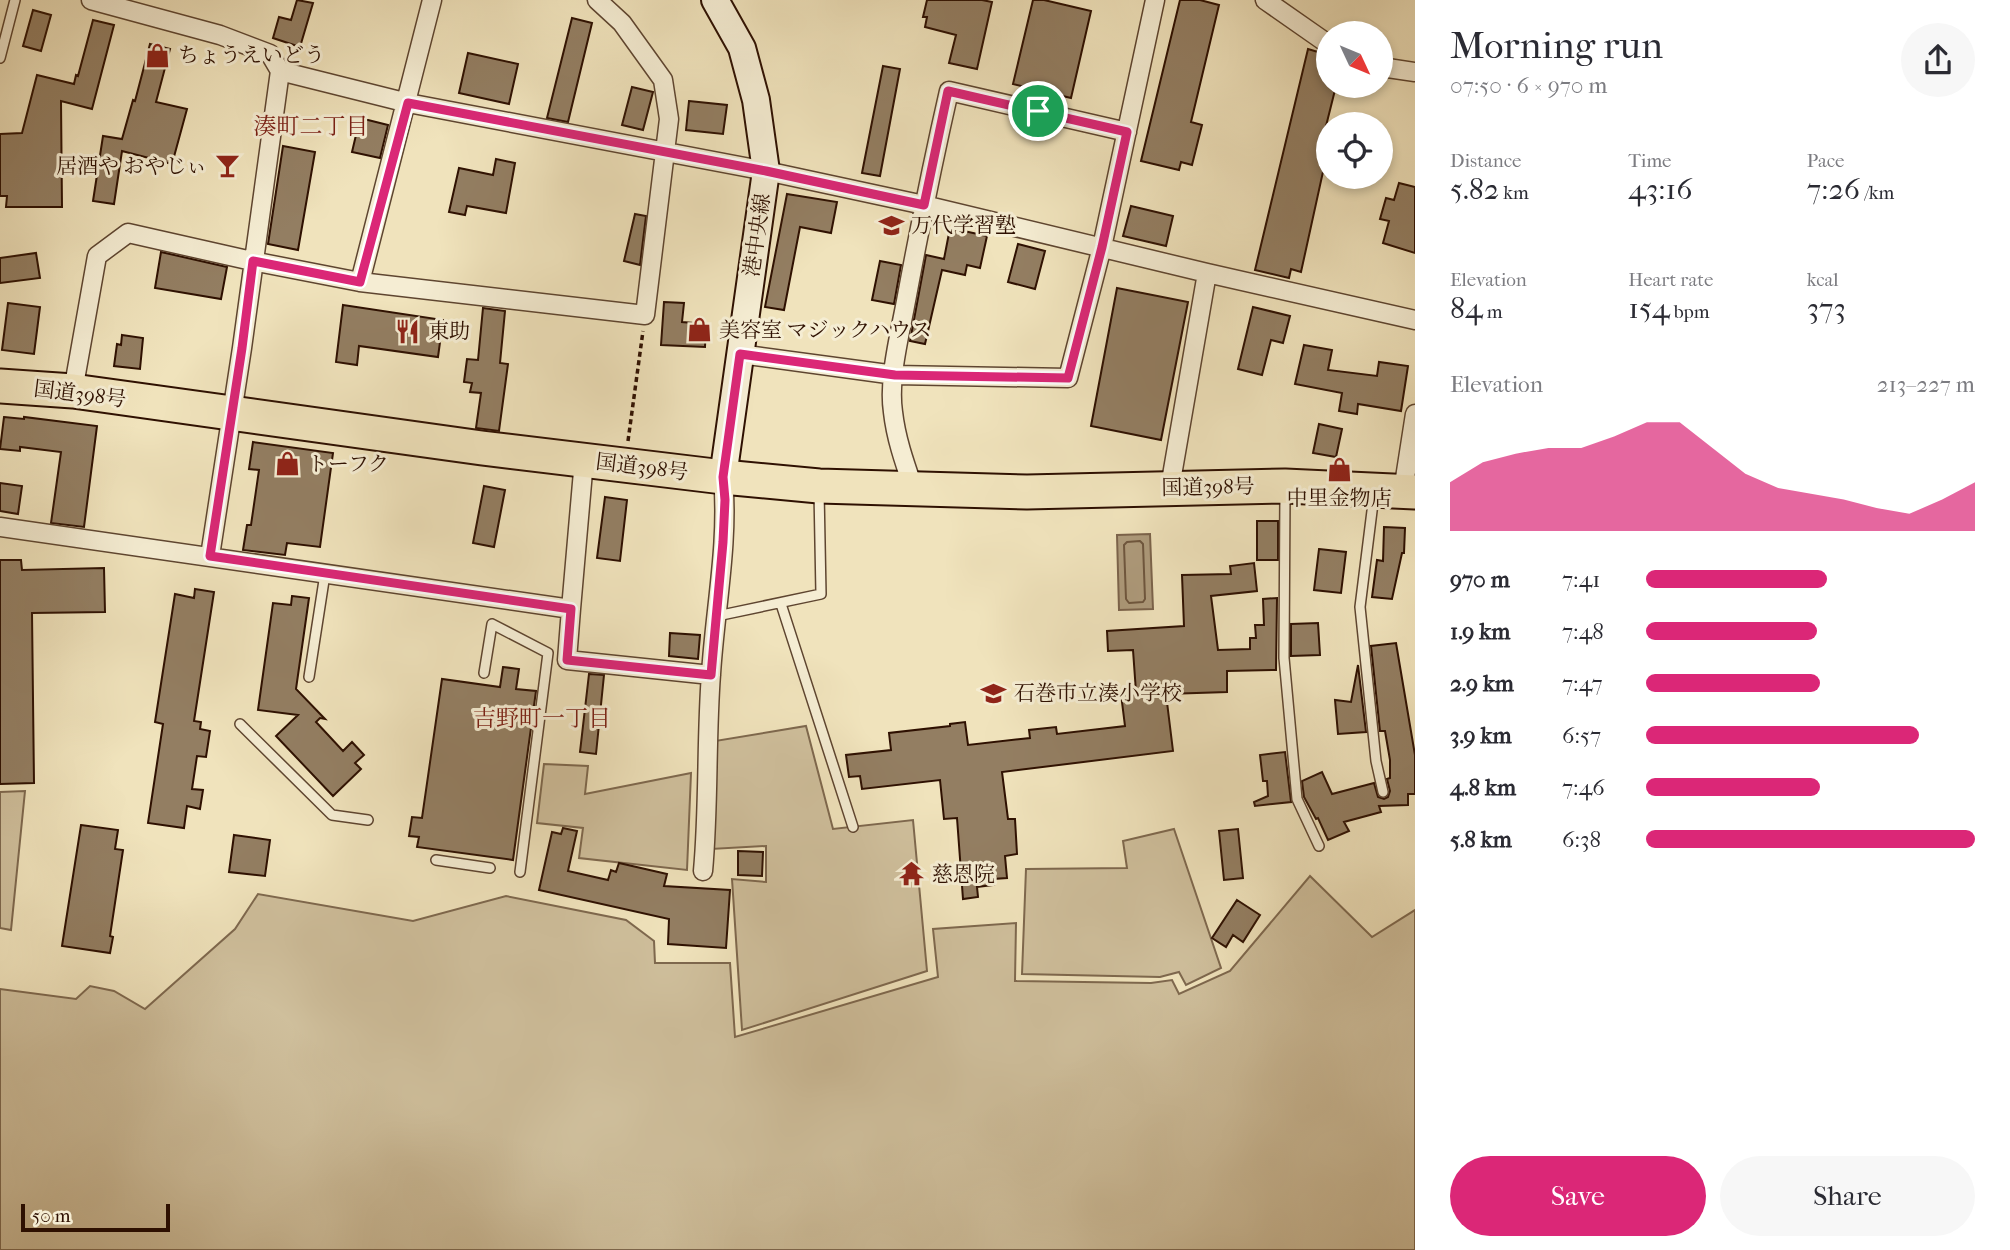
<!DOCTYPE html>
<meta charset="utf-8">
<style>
body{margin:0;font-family:"IM FELL French Canon","Noto Serif JP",serif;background:#f7f7f7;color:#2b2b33;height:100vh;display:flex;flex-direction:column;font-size:26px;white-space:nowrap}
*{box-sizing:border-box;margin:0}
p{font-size:23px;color:#7c7c81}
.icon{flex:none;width:38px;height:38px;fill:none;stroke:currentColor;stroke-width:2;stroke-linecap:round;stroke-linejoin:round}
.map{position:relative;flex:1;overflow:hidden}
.side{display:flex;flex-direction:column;background:#fff;width:595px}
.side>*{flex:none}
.needle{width:46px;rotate:134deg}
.tools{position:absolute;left:1316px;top:21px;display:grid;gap:14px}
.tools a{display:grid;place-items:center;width:77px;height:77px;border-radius:50%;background:#fff;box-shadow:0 4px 10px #0003;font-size:35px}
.scale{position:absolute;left:21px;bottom:18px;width:149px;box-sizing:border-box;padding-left:7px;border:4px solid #2e1001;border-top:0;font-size:19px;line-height:24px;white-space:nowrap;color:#2e1001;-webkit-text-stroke:5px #f5edd3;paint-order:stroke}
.pin{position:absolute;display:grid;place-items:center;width:60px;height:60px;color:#fff;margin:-30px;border:4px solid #fff;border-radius:50%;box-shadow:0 2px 7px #0007}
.round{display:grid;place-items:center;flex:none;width:74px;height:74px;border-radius:37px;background:#f7f7f7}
.head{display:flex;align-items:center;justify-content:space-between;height:119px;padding:0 35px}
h1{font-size:38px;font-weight:600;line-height:52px}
.figures{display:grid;grid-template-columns:repeat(3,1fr);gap:10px;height:119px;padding:7px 35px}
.figures div{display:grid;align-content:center}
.figures b{font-size:30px;font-weight:600}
.figures small{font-size:19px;font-weight:400}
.figures p{font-size:19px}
.chart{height:196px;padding:14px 35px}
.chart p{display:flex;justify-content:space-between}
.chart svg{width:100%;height:126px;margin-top:7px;fill:#db2777;opacity:.7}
.primary-button{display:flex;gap:14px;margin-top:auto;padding:14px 35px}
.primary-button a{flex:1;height:80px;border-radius:42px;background:#db2777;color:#fff;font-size:28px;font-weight:600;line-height:80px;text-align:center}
.primary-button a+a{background:#f7f7f7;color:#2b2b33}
ul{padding:0 35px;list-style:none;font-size:23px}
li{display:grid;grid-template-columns:112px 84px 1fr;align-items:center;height:52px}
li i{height:18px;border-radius:9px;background:#db2777}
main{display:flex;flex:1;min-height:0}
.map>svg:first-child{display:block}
</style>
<main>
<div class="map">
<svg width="1415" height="1250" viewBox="0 0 1415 1250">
<rect width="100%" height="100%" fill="#f0e3bc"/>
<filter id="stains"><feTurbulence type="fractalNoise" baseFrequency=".00286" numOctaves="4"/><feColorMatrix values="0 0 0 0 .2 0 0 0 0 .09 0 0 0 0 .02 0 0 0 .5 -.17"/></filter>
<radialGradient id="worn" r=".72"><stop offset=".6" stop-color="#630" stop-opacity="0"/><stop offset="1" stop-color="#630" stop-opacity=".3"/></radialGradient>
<path fill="#cfbf9c" stroke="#7e684e" stroke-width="2" d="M806,726L833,829L913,820L927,971L742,1030L732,879L766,882V846L711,849L715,741Z
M544,764L588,766L585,794L691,773L687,870L579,858L583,828L537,823Z
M25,791L11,930L0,928V792Z
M1174,829L1221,968L1186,985L1179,972L1160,977L1022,974L1026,869L1127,868L1123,841Z
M1310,876L1372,937L1415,910V1250H0V989L76,999L90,986L114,991L145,1009L235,929L258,894L413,921L506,896L626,920L654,941L655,963H730L735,1037L938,977L933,929L1016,923L1015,981L1151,983L1172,980L1179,994L1230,971Z"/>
<path fill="#ae9b7c" stroke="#7b634b" stroke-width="2" d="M1150,534L1153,609L1119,610L1117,535Z"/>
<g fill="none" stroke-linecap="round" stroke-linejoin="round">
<path stroke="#6e563e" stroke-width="2" d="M1140,541L1143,544L1145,599L1143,602L1129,603L1126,599L1124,545L1127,542Z"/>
</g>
<path fill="#937e62" stroke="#2e1001" stroke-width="2" d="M297,0L313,3L300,47L273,38L279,17L291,20Z
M927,0H982L992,2L977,69L949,63L956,35L925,27L927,17H923Z
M1033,0H1044L1091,11L1071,98L1013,84Z
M1180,0H1200L1219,5L1191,122L1202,125L1192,165L1181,162L1179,170L1141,161Z
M33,10L51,15L41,51L23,46Z
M572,18L592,23L568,122L547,118Z
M93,20L114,25L92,109L61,101L62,207H6L7,196H0V134L22,133L37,75L74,84L76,75L78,76Z
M150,44L170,49L156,102L187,109L172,164L122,151L114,204L93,201L103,136L122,139L133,100L135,101Z
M1308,49L1328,55V86H1336L1325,130L1328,131V149L1301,272L1291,269L1289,278L1255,270Z
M468,53L518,64L509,104L459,93Z
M883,66L900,69L880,176L862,173Z
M632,87L653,92L643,130L622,125Z
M689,101L727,105L723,134L686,130Z
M360,118L388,125L380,158L352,152Z
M283,146L315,152L298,250L268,244Z
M496,159L515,163L506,213L467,206L465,215L449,212L459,168L493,175Z
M1399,183L1415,187V253L1383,243L1389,221L1380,219L1386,198L1394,200Z
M787,194L837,202L831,233L800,227L784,310L765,307Z
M1131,206L1173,216L1166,246L1123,236Z
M635,214L646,216L640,265L624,261Z
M950,228L987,236L980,268L967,265L965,275L942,270L925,344L910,341L926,255L944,259Z
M1018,244L1045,251L1035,289L1008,282Z
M161,252L227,267L221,299L155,288Z
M36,253L40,278L0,283V258Z
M880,261L901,265L894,304L872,300Z
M1117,288L1188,302L1161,440L1091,426Z
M664,302L684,303L682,322L706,324L705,347L661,345Z
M8,303L40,307L34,354L2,350Z
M343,305L443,320L438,357L359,346L357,365L336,362Z
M1253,307L1290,316L1283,343L1271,340L1262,375L1238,369Z
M483,308L505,311L500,363L508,364L499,431L476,428L481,393L470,392L472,383L464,382L467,359L478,360Z
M122,335L143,338L140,369L114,366L117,344L121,345Z
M1304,345L1332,350L1328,370L1377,376L1379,362L1408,366L1401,411L1358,404L1357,414L1339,411L1342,393L1295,384Z
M4,417L24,419V417L97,426L84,527L51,523L61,452L20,447V451L0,449Z
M1319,424L1342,429L1336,457L1313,453Z
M253,442L333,453L320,547L287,543L285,555L243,550L247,525H251L259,470L249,469Z
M0,483L22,486L18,514L0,511Z
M484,486L505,490L494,547L473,543Z
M605,497L627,500L620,561L597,558Z
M1257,521H1278V560H1257Z
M1384,527L1405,528L1404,553H1402L1392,599L1372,597L1377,560L1383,561Z
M1319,549L1346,552L1341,593L1314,590Z
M0,560H21L22,570L104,568L105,612L32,613L34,783L0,784Z
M1254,563L1257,591L1211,596L1218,650L1250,649V638H1256L1255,625H1264L1263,599L1277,598L1276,670L1227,671V692L1166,694L1173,751L1002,772L1008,819H1015L1017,854L1005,856L1007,878L993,879L994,885L977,887L978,897L963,899L957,818L944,819L940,780L862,789L860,776L849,777L846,755L891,750L889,733L950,726V724L965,722L968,745L1030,738L1029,730L1056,727L1057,734L1125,726L1121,694L1136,692L1133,650L1108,651L1107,631L1184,626L1182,575L1231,574L1230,566Z
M195,589L214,592L194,721L201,722L200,729L210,731L206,757L197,756L192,789L203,790L200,809L187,806L184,828L148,823L163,724L155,722L175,594L194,598Z
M292,596L309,598L296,689L325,719L320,718L316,722L343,751L352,742L364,755L355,763L361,769L333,796L276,736L298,715L258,710L273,603L291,605Z
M1318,623L1320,655L1291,656V624Z
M670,633L700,635L698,659L669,656Z
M1396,643L1415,755V794H1408V805L1379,806L1381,812L1344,822L1349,831L1328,840L1318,818L1316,819L1304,797L1302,781L1322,772L1332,794L1374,783L1378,797L1384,799L1388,797L1390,791L1387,779L1390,778V760L1385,731H1380L1371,646Z
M1358,665L1366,732L1338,734L1335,700L1351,702Z
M503,667L519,669L516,689L536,691L513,860L417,847L419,837L409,836L412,817L422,818L442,679L500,687Z
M589,674L604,675L596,754L580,752Z
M1285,752L1291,802L1255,806L1254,802L1268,796L1267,781H1263L1260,755Z
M81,825L118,830L115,849L123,850L110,936L113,937L110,953L62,946Z
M563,828L577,831L568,871L608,880L611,870L616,872L619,863L667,874L664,886L730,890L726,948L668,944L669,919L539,890L552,832L561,834Z
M1238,829L1243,878L1224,880L1219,831Z
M234,835L270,840L265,876L229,872Z
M738,851L763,852L762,876L738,875Z
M1237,900L1260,915L1243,942L1233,935L1226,947L1212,938Z"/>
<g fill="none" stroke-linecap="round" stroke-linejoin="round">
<defs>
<path id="lane" d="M0,58L15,0
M1285,492L1284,658L1297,799L1319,846
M1374,495L1360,607L1376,761L1383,792
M781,604L853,827
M717,616L821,594L819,491
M484,673L492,624L548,653L520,872
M309,677L325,574
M240,724L332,815L368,820
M436,860L490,868"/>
<path id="street" d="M91,0L220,35L270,54L280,71L242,348L210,556
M1265,0L1328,44
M1381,67L1415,72
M280,71L408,103L766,171L924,205L1207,273L1415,320
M360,282L432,0
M740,354L895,375L1068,378L1102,247L1155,0
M73,391L97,256L128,233L252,261L360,282L645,315L669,119L663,80L622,23L597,0
M1170,487L1207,273
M914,490C905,464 896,439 893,412C888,379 900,334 906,301C919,231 933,161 949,91L1127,132
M1403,491L1415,414
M0,527L571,609L567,660L711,675
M571,609L584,460
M703,871C709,806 706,740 711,674C715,609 729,543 723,477"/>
<path id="secondary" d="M715,0L742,48L756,100L766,171L723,477"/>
<path id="highway" d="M0,386L73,391L482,448L723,477L819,486L1027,492L1285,486L1415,492"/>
</defs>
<use href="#lane" stroke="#5e4530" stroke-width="12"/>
<use href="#street" stroke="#5e4530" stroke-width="21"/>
<use href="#secondary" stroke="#2e1001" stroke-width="30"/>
<use href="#highway" stroke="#2e1001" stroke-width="37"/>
<path stroke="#2e1001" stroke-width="3.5" stroke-dasharray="5 3.5" stroke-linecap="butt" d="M628,441L643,331"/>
<use href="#lane" stroke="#f5edd3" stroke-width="9"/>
<use href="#street" stroke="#f5edd3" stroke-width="18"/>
<use href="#secondary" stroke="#f5edd3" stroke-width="26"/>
<use href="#highway" stroke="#f0e3bc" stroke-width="33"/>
</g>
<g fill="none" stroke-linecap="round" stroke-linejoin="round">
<defs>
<path id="route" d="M948,91L1127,132L1102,247L1068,378L895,375L740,354L723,477L725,500L723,542L711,675L567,660L571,609L210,556L242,348L253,261L360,282L408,103L766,171L924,205Z"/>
</defs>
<use href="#route" stroke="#fff" stroke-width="14"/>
<use href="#route" stroke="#db2777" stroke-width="9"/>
</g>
<defs>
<symbol id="shop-bare" viewBox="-9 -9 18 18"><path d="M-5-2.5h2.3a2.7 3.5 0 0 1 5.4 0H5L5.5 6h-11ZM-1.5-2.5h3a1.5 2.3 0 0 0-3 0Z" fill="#8f2418" stroke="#f5edd3" stroke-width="2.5" paint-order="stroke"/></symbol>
<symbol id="bar-bare" viewBox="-9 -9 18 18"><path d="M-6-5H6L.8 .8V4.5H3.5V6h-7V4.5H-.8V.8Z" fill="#8f2418" stroke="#f5edd3" stroke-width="2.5" paint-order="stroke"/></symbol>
<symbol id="school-bare" viewBox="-9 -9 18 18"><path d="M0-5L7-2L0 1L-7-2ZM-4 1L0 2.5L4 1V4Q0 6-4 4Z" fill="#8f2418" stroke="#f5edd3" stroke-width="2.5" paint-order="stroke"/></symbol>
<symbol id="restaurant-bare" viewBox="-9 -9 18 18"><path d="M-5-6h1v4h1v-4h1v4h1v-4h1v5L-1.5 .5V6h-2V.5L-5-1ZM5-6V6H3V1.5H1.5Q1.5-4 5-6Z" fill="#8f2418" stroke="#f5edd3" stroke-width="2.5" paint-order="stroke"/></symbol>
<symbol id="temple-bare" viewBox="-9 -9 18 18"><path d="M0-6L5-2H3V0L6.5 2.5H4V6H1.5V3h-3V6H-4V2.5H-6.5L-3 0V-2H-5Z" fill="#8f2418" stroke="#f5edd3" stroke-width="2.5" paint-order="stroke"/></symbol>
</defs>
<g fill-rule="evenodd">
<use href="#shop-bare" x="140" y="38" width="35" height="35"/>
<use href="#bar-bare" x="210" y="148" width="35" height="35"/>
<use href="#school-bare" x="874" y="208" width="35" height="35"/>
<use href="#shop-bare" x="682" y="312" width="35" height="35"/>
<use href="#restaurant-bare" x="390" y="314" width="35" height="35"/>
<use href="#shop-bare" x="270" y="446" width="35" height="35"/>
<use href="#shop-bare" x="1322" y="452" width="35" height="35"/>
<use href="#school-bare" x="976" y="676" width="35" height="35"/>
<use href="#temple-bare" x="894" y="856" width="35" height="35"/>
</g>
<g text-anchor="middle" stroke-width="6" stroke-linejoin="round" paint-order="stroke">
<g font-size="21" fill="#2e1001" stroke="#f5edd3" text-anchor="start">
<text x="178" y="62">ちょうえいどう</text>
<text x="207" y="173" text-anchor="end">居酒や おやじぃ</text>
<text x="911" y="232">万代学習塾</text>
<text x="719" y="337">美容室 マジックハウス</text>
<text x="428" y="338">東助</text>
<text x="307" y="471">トーフク</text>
<text x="1339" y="505" text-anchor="middle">中里金物店</text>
<text x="1014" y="700">石巻市立湊小学校</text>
<text x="932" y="881">慈恩院</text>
</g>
<g font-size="21" fill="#2e1001" stroke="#f5edd3">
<text transform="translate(757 235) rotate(-82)" y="7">港中央線</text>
<text transform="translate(80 394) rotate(7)" y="7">国道398号</text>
<text transform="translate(642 467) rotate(7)" y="7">国道398号</text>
<text transform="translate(1208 487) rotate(-1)" y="7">国道398号</text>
</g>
<g font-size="23" fill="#7a1f14" stroke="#f5edd3">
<text x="311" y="134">湊町二丁目</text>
<text x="542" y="726">吉野町一丁目</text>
</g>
</g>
<rect width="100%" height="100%" filter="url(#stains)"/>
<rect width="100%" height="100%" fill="url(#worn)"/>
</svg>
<div class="tools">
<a><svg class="needle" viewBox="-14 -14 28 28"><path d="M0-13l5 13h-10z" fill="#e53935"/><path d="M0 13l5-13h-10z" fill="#7c7c81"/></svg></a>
<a><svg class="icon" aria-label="locate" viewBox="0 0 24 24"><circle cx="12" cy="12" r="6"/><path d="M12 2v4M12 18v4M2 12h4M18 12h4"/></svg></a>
</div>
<div class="scale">50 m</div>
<div class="pin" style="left:1038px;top:111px;background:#1e9e55"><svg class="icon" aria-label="arrive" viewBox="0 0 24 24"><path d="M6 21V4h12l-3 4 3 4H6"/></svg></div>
</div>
<section class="side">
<div class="head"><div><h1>Morning run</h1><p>07:50 · 6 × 970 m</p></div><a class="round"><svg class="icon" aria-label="share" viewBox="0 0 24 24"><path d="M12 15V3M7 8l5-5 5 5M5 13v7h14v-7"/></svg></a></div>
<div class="figures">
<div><p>Distance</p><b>5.82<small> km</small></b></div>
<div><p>Time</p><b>43:16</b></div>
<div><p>Pace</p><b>7:26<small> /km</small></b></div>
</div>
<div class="figures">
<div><p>Elevation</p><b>84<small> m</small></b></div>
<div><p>Heart rate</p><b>154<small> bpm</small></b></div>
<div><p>kcal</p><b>373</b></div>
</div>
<div class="chart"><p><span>Elevation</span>213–227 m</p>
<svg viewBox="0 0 160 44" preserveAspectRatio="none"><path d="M0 44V27L10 20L20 17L30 15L40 15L50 11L60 6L70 6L80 15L90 24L100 29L110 31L120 33L130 36L140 38L150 33L160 27V44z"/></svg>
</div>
<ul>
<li><b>970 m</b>7:41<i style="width:55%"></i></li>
<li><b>1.9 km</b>7:48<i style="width:52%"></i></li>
<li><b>2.9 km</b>7:47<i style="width:53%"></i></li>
<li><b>3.9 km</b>6:57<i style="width:83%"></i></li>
<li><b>4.8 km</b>7:46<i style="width:53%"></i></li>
<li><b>5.8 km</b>6:38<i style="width:100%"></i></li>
</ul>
<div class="primary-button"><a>Save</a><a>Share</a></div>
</section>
</main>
